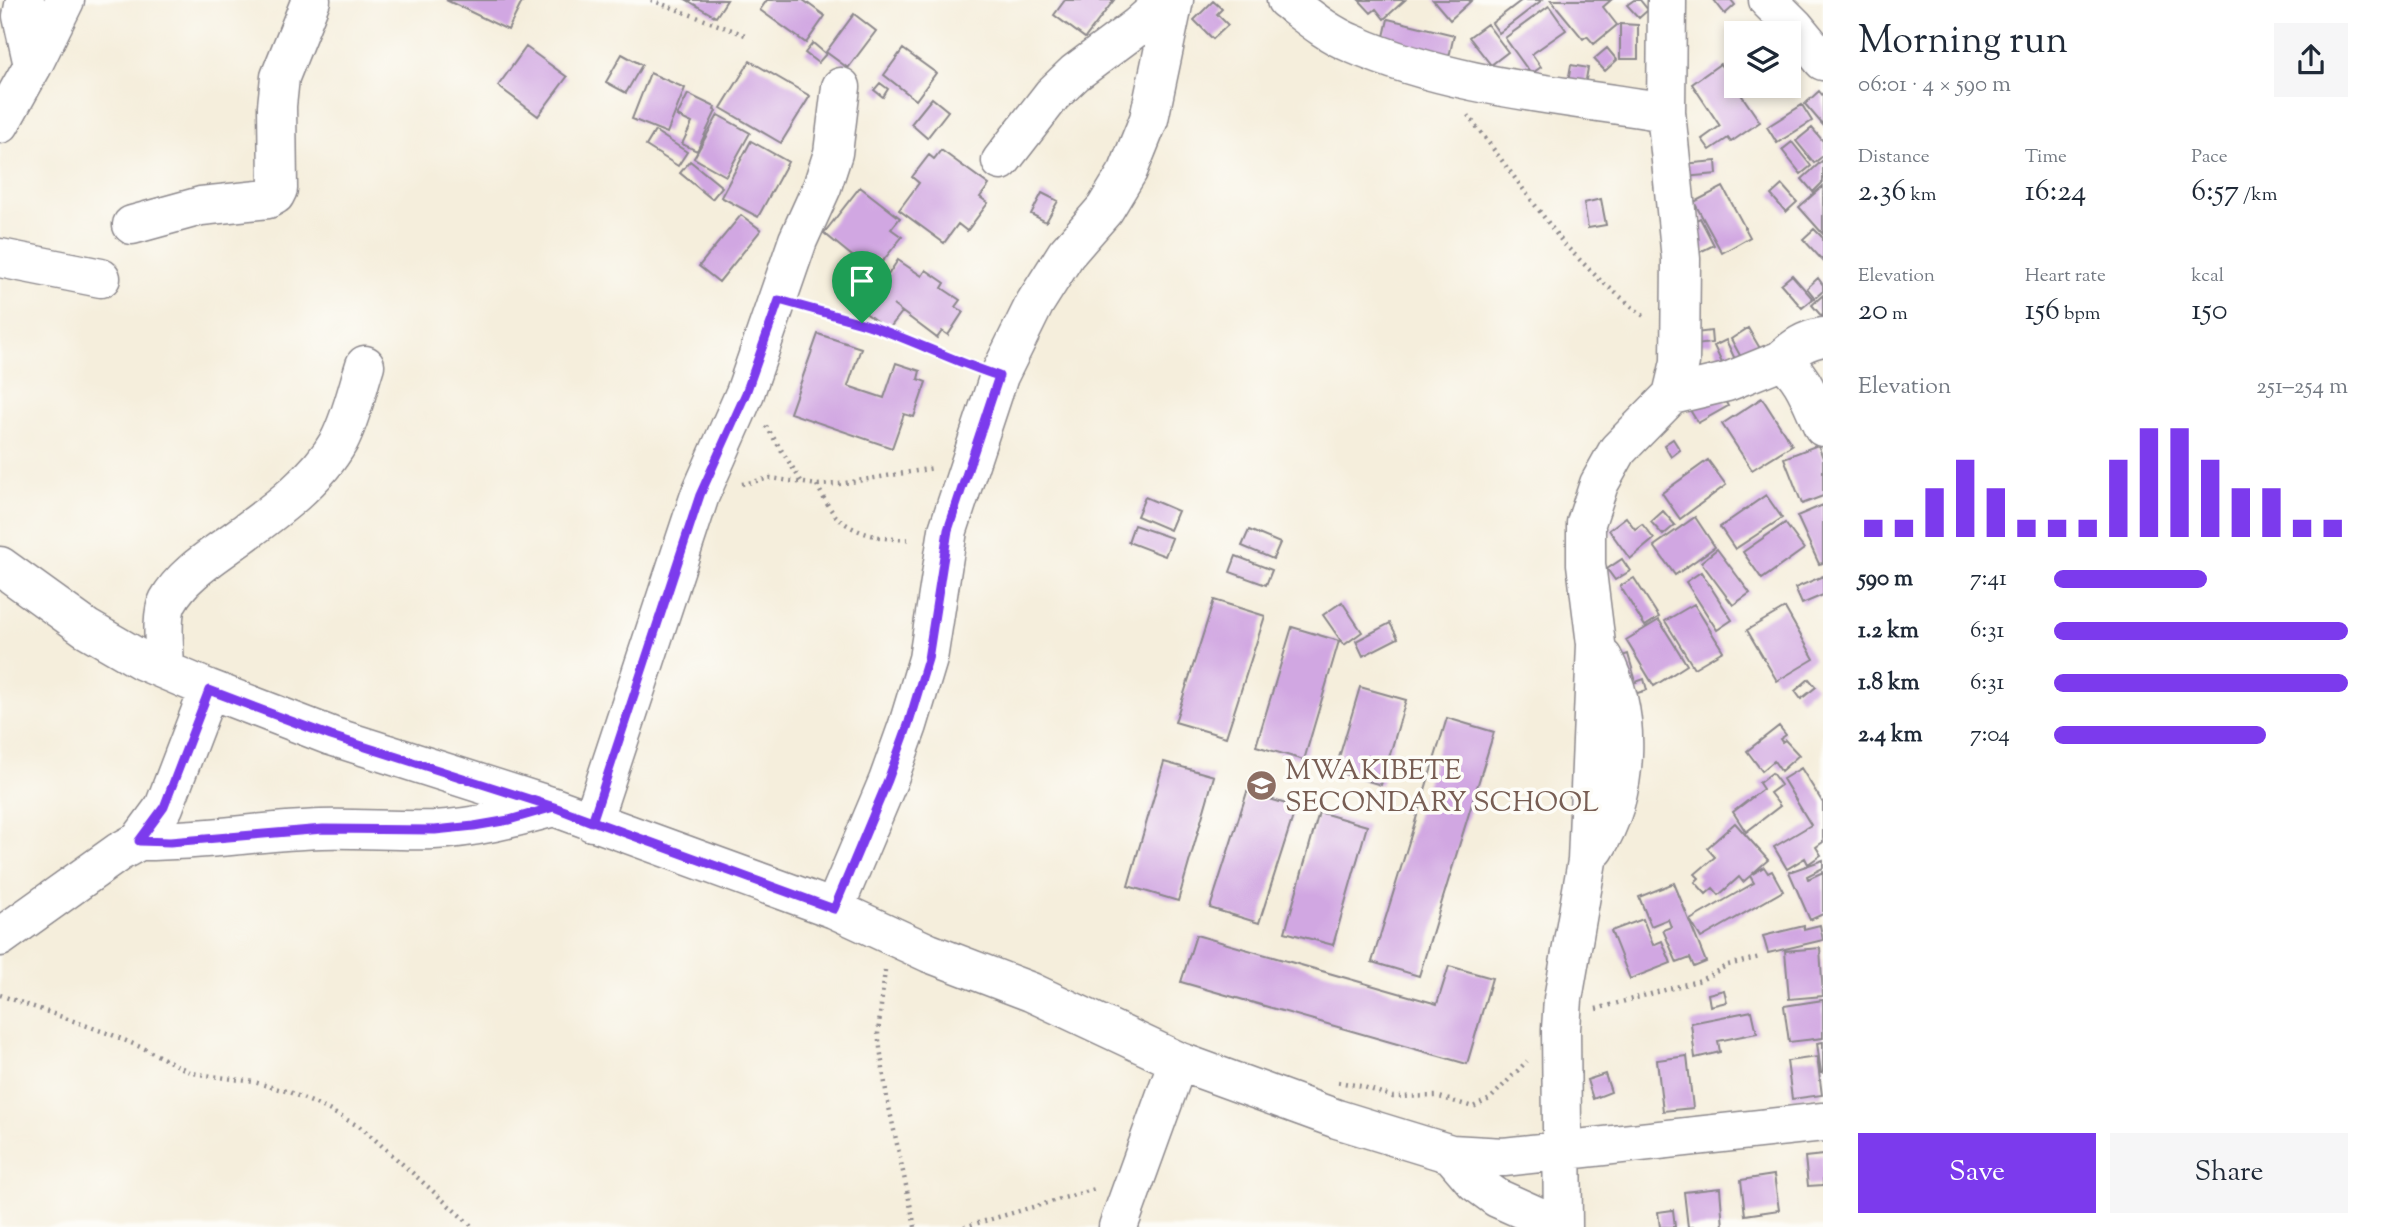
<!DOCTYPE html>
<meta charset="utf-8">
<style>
body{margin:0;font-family:"Sorts Mill Goudy",serif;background:#f6f6f7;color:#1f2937;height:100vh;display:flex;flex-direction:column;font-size:26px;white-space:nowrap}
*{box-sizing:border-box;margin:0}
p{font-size:23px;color:#747a83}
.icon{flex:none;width:38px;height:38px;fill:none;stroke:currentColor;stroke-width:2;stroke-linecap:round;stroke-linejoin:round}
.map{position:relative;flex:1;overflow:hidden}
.side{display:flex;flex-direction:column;background:#fff;width:560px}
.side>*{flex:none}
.fabs{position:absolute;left:1724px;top:21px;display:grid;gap:14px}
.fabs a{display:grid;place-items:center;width:77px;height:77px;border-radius:0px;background:#fff;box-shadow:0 4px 10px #0003;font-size:35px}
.pin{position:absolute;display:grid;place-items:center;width:60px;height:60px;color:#fff;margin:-72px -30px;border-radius:50% 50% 50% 0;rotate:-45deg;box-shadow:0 0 7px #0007}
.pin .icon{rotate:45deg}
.round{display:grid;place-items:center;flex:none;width:74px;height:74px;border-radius:0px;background:#f6f6f7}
.summary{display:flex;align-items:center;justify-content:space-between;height:119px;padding:0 35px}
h1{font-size:38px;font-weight:600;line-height:52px}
.figures{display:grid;grid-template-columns:repeat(3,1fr);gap:10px;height:119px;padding:7px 35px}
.figures div{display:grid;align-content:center}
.figures b{font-size:30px;font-weight:600}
.figures small{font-size:19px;font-weight:400}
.figures p{font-size:19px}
.chart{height:196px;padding:14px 35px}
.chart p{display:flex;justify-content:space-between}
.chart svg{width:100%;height:126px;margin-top:7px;stroke:#7c3aed;stroke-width:6}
.cta{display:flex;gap:14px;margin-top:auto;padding:14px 35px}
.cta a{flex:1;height:80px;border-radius:0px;background:#7c3aed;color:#fff;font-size:28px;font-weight:600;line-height:80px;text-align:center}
.cta a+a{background:#f6f6f7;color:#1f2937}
ul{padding:0 35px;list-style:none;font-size:23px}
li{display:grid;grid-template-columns:112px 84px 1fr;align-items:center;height:52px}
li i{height:18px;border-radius:9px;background:#7c3aed}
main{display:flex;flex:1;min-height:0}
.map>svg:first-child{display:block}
</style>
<main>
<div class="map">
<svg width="1823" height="1227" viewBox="0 0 1823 1227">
<rect width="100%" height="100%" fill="#fdfcf7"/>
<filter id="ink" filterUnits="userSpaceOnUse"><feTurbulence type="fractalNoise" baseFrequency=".0143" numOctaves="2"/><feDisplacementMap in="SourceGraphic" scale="14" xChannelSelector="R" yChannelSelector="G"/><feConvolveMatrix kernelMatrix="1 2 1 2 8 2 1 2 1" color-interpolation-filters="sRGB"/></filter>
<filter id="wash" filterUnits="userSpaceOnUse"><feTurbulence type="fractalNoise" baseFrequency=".00686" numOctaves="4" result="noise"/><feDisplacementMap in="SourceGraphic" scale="28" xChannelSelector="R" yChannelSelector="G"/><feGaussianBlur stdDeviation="1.57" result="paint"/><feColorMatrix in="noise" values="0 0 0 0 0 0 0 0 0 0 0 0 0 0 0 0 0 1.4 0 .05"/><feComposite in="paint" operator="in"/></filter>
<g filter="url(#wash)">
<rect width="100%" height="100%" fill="#f5eedc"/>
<g id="blocks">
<path fill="#d1a7e2" d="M446,0H517L522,2L508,30Z
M687,0H727L716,17Z
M767,0H803L825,16L806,43L760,10Z
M1065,0H1114L1085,38L1054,15Z
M1359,0H1405L1384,19L1376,9L1371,13Z
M1433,0H1472L1450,20Z
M1522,0H1542L1499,33L1492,23Z
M1551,0H1611L1603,7L1617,25L1594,44L1587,36L1583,39Z
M1634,0H1640L1648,10L1639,18L1627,5Z
M1714,0H1731L1735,5L1725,14Z
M1213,1L1222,9L1217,14L1228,25L1213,39L1194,20Z
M1549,6L1566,30L1532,54L1541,67L1531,74L1505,38Z
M854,14L876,31L848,68L826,52Z
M1388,19L1454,35L1449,57L1383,41Z
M1487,24L1508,52L1491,65L1469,37Z
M1620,24L1638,25V59H1620Z
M813,43L826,54L818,63L805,53Z
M526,47L567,77L538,116L498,86Z
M1607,48L1617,60L1605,71L1594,59Z
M903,49L936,73L916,100L884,75Z
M622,54L642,65L626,93L606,82Z
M750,61L810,96L781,143L721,108Z
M1720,64L1760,122L1731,142L1728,138L1710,150L1702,139L1720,126L1692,84Z
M1571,65L1588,68L1585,85L1568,82Z
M650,73L685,88L667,133L632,119Z
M880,83L888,89L883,97L874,90Z
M1819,91L1823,96V125L1805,104Z
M688,94L715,107L714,110L716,111L697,151L682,144L692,123L677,116Z
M932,98L948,111L927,138L911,124Z
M1802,105L1812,121L1777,143L1767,127Z
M718,115L750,133L726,176L694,158Z
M1812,128L1823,141V156L1814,163L1796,141Z
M655,131L687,152L678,166L646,146Z
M751,141L788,162L758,217L721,197Z
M1792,142L1811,166L1801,174L1782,150Z
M941,150L989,185L980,197L988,203L967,231L958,224L944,243L899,210L919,183L912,177L929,155L934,159Z
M1823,160V182L1813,192L1802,179Z
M690,161L722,187L712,199L680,173Z
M1716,161L1717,174L1684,177L1683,164Z
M1782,185L1797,202L1786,212L1771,195Z
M1823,186V234L1799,207Z
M860,187L900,218L891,229L902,237L882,262L875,257L870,264L881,273L868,290L847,274L857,260L824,233Z
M1723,187L1750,237L1722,253L1694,202Z
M1042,193L1058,201L1046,222L1031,214Z
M1601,199L1606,225L1588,228L1584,203Z
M741,215L761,230L719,282L699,266Z
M1700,218L1714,245L1696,254L1682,227Z
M1814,229L1823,238V261L1803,239Z
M898,260L922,276L926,270L945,283L942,288L960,300L955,307L963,312L948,335L942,331L937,338L893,305L902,312L888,330L859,308L873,290L876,293Z
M1792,275L1813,299L1802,308L1781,284Z
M1818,278L1823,285V291L1815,298L1807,288Z
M1823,295V318L1812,305Z
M1748,328L1765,357L1747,368L1731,339Z
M1711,331L1712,343L1688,346L1687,334Z
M818,334L861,348L848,386L884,398L896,363L920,371L918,379L926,382L914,417L904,414L892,448L790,413Z
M1726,340L1740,370L1728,376L1714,346Z
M1720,392L1728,406L1698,423L1690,410Z
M1762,398L1792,445L1752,470L1722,424Z
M1673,439L1680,450L1671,457L1664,445Z
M1818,445L1823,458V496L1802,504L1784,458Z
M1708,460L1726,485L1680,519L1662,493Z
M1766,495L1782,518L1735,549L1720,527Z
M1145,497L1178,511L1170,530L1137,516Z
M1823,505V563L1819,564L1797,516Z
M1663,511L1675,525L1663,535L1651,522Z
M1626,517L1635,529L1642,524L1654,539L1630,559L1609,530Z
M1695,517L1715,547L1675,575L1654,546Z
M1785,523L1804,549L1762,579L1743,552Z
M1134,525L1172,538L1165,556L1128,542Z
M1249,530L1280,543L1273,559L1242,546Z
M1717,549L1750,593L1733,605L1701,562Z
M1236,556L1272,570L1266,585L1230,572Z
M1622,559L1630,571L1615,580L1607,569Z
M1701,572L1732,620L1717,630L1686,582Z
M1823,576V595L1802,604L1795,588Z
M1634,578L1659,617L1645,626L1620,586Z
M1214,600L1265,616L1226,737L1175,722Z
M1342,602L1362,632L1344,645L1323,615Z
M1694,604L1723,651L1694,668L1665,621Z
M1785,608L1814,659L1777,681L1747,630Z
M1659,620L1687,665L1654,686L1626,640Z
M1390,623L1398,638L1363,656L1356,641Z
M1292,627L1339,641L1304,760L1256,746Z
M1628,654L1636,682L1644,679L1647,690L1628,696L1616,658Z
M1809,679L1816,687L1801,699L1795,691Z
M1360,687L1406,700L1381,785L1335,771Z
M1447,718L1494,732L1419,976L1372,962Z
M1779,726L1786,735L1780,739L1782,742L1785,740L1799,755L1781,771L1774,761L1762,771L1747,751Z
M1164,762L1214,776L1178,901L1128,886Z
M1801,768L1823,803V842L1816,847L1821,855L1808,864L1805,858L1787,869L1774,847L1811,825L1783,779Z
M1772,773L1781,785L1770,793L1780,806L1746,832L1733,812L1763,789L1759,783Z
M1247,792L1296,807L1259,923L1210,908Z
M1319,812L1367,826L1333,945L1285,932Z
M1735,823L1768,860L1751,875L1764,867L1768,873L1772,871L1783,891L1701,938L1690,920L1754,883L1750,876L1743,882L1739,877L1719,895L1713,888L1706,894L1695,882L1699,878L1695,874L1715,857L1707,848Z
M1823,860V868L1807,876L1808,879L1823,872V914L1810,920L1789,872Z
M1674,883L1706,962L1694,967L1690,958L1677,963L1663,930L1671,927L1668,919L1651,926L1639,897Z
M1643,919L1653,945L1662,941L1671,963L1630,979L1611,931Z
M1820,925L1823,940L1768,953L1763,936L1804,926V929Z
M1196,935L1437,1004L1449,966L1492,978L1467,1064L1181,982Z
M1820,948L1823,996L1789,999L1785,951Z
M1724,990L1727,1002L1710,1006L1708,994Z
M1823,1000V1038L1789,1042L1784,1006Z
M1752,1011L1757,1033L1718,1041L1720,1052L1695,1058L1691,1023Z
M1823,1042V1073H1821L1817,1043Z
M1687,1056L1693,1108L1663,1111L1657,1060Z
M1817,1057L1822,1095L1792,1099L1787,1061Z
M1605,1074L1611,1092L1593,1099L1587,1080Z
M1823,1155V1185L1808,1186L1805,1157Z
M1774,1175L1779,1210L1745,1215L1741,1180Z
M1720,1188L1723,1227H1688L1684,1192Z
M1673,1210L1675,1227H1660L1658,1212Z"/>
</g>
</g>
<g filter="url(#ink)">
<use href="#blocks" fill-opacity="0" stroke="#8c888c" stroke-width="2"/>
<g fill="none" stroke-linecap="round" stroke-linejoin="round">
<defs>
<path id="minor" d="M1286,0C1307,16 1328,34 1353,44C1451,87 1561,95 1666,112
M1768,0L1795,27L1823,61
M33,65L65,0
M0,124L33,65L22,16L25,0
M1001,161L1052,95L1075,73L1138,26L1167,0
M132,225L201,206L268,199L275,195L278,189L277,106L280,77L311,0
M0,258L101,278
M1781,360C1795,347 1805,340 1823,337
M1672,395L1727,382L1781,360C1803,374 1812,404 1823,427
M0,566L86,628L143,661L209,689L331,736L554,807L834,909L929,953L1031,992L1178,1061L1263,1092L1337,1119L1451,1154L1504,1157L1823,1122
M165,670C165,652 160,616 168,601C182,575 212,557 235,540C272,513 316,482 339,441C351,418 357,390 365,365
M592,822L700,495L745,393L798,240L822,187L833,153L841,87
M139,841C200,842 260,831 321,829C358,828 396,831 434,830C475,828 514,818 554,807
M1595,849C1629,795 1633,715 1603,658
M834,909L888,781L908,725L928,659L948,530L999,376L1035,303L1066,254L1105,209L1128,171L1149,119L1174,0
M0,937L119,852L139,841L164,807L209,689
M1451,1154L1475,1182L1497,1198L1562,1227
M1118,1227L1178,1061
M1563,1227L1561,1029L1563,999L1587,861L1596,644L1586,564V523L1599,484L1618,450L1672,395L1680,362L1681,259L1666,112L1667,0"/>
</defs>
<use href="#minor" stroke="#8c888c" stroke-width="41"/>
<path stroke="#8c888c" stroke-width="4.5" stroke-dasharray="2 5" stroke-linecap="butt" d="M651,0L748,36
M1468,115L1564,244L1600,280L1646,318
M809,309L903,336L968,366
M766,426L803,484
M742,484L771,478L817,485L839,484L934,468
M817,485C822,495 827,505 834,514C852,534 886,541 912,539
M885,970L878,1033L887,1098L915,1227
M0,995L110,1034L145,1049L192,1073L254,1082L289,1092L325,1108L362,1128L473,1227
M1596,1009L1701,980L1728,965L1760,957
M1338,1082L1361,1086L1393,1097L1436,1096L1473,1107L1490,1099L1527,1061
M964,1227L1095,1189"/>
<use href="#minor" stroke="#fff" stroke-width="38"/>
</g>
</g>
<g fill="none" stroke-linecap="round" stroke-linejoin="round" filter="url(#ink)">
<defs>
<path id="route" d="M862,323L779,300L746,393L700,495L592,822L554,807L509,820L474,826L435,830L323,829L170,842L139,841L164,807L209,690L331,736L554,807L834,909L888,780L908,725L928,659L948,530L999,376C952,361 909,338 862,323"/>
</defs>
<use href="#route" stroke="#fff" stroke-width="14"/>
<use href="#route" stroke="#7c3aed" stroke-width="9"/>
</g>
<defs>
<symbol id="school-disc" viewBox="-11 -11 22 22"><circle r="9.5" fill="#8d6e63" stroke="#fdfcf7"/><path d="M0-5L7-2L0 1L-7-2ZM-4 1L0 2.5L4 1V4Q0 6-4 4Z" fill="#fff"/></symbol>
</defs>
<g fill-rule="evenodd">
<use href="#school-disc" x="1244" y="768" width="35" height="35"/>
</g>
<g text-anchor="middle" stroke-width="7" stroke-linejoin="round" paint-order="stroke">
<g font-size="28" fill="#785e54" stroke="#fdfcf7" text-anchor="start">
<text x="1285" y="779">MWAKIBETE<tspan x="1285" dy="32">SECONDARY SCHOOL</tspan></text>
</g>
</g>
</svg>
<div class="fabs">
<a><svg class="icon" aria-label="layers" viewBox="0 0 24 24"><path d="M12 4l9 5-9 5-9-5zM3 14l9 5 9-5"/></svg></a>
</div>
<div class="pin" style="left:862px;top:323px;background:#1e9e55"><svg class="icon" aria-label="arrive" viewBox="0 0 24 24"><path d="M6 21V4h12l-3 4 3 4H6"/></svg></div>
</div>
<section class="side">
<div class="summary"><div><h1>Morning run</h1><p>06:01 · 4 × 590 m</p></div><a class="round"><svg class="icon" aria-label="share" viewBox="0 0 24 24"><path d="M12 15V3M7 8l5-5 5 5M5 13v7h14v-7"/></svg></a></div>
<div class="figures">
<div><p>Distance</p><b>2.36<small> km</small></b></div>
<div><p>Time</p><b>16:24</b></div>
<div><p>Pace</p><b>6:57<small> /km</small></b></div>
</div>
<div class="figures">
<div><p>Elevation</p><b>20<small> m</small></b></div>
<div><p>Heart rate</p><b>156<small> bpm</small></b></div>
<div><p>kcal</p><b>150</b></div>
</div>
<div class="chart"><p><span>Elevation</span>251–254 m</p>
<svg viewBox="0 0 160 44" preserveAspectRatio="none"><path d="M5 44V38M15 44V38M25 44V27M35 44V17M45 44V27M55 44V38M65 44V38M75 44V38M85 44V17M95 44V6M105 44V6M115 44V17M125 44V27M135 44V27M145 44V38M155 44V38"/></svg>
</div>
<ul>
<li><b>590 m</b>7:41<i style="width:52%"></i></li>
<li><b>1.2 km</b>6:31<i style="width:100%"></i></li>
<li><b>1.8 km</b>6:31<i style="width:100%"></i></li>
<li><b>2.4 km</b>7:04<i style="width:72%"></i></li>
</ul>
<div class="cta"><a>Save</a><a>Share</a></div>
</section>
</main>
